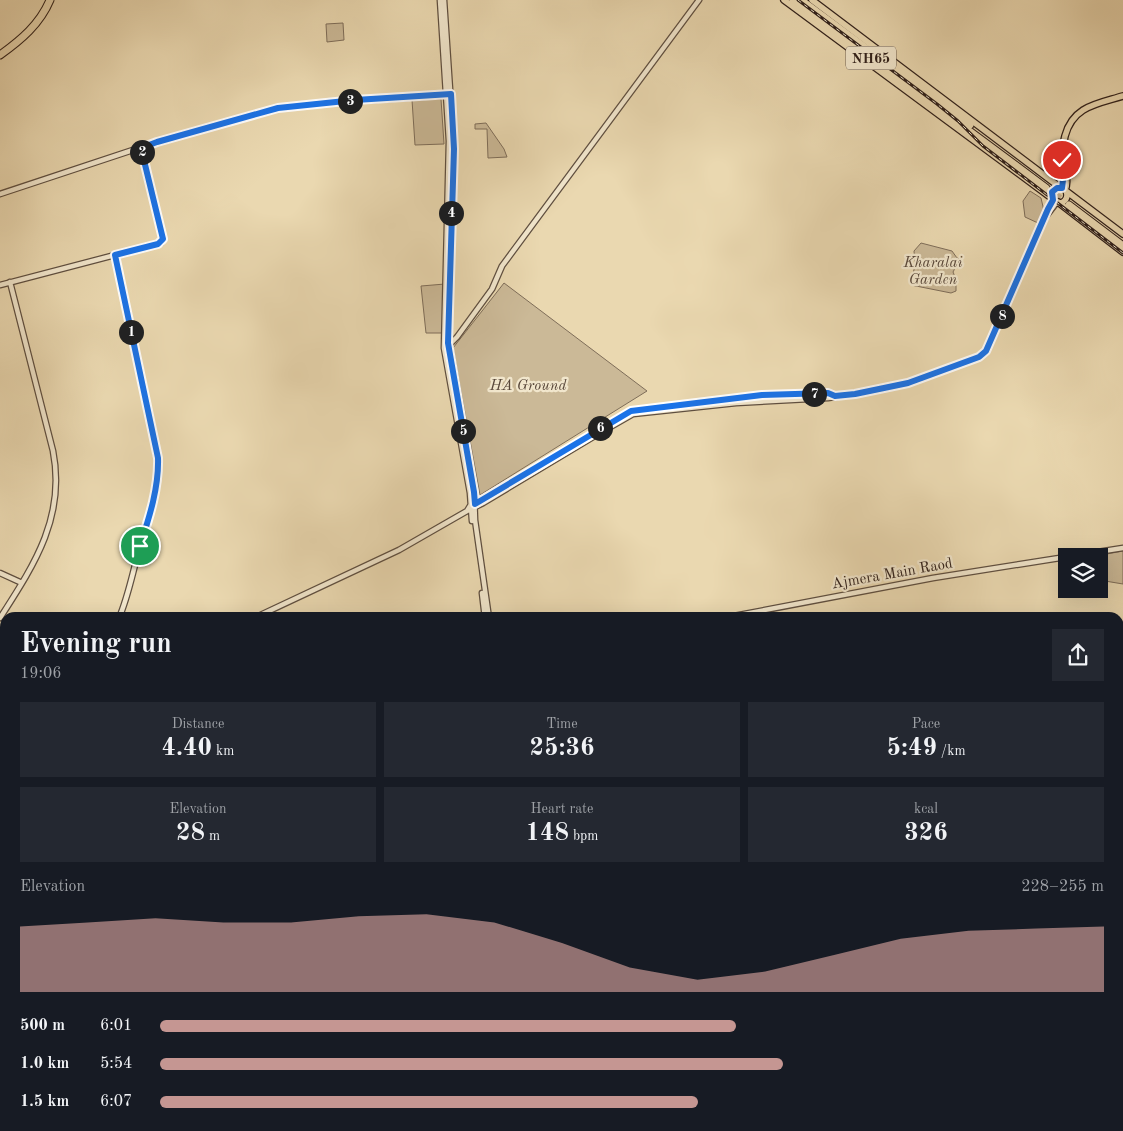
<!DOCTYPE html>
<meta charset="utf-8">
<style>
body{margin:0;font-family:"Old Standard TT",serif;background:#242831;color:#f1f3f6;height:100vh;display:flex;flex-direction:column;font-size:19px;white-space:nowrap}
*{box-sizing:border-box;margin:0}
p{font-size:16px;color:#9ea1a6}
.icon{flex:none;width:28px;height:28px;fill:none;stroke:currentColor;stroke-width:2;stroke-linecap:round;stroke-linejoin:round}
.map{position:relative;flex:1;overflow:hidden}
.sheet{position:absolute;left:0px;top:612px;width:1124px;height:519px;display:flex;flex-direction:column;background:#171b24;border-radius:15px 15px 0 0;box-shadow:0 5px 20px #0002}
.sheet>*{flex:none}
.controls{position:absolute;left:1058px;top:548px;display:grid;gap:10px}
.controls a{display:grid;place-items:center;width:50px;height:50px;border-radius:0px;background:#171b24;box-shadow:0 5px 20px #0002;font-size:25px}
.pin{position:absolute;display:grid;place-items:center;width:42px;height:42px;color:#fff;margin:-21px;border:2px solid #fff;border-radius:50%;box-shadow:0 1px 5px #0007}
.km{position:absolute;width:25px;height:25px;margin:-12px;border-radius:50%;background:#222;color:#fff;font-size:14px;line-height:25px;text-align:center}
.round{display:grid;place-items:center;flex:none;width:52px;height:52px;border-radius:0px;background:#242831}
.headline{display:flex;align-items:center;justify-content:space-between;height:85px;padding:0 20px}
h1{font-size:28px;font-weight:700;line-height:38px}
.figures{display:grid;grid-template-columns:repeat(3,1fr);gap:8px;height:85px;padding:5px 20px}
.figures div{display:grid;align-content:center;border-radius:0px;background:#242831;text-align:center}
.figures b{font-size:25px;font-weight:700}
.figures small{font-size:14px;font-weight:400}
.figures p{font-size:14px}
.chart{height:140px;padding:10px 20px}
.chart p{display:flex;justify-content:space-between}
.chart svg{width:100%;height:90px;margin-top:5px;fill:#c59692;opacity:.7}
ul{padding:0 20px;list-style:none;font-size:16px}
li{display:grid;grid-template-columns:80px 60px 1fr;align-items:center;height:38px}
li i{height:12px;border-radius:6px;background:#c59692}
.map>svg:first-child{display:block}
</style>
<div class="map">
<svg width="1123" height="1131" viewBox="0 0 1123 1131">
<rect width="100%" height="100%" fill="#ead8b0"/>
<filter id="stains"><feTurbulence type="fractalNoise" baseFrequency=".004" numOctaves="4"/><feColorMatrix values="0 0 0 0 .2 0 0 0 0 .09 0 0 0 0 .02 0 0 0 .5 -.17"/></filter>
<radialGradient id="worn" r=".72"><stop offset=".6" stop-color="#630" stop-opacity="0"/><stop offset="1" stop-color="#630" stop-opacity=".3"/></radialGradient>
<path fill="#cbb997" stroke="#7e6d59" d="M343,23L344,40L327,42L326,24Z
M441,99L444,144L415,145L412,100Z
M486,123L504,149L507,157L488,158L487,129H475V124Z
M1030,191L1041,198L1044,211L1038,223L1025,217L1023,201Z
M921,243L952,251L957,258L960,259L953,272L956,279V291L951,293L911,285L915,264L914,251Z
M504,283L647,391L480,495L453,348Z
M445,284L443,333H426L421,286Z
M1123,551V584L1099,580V556H1096Z
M1119,660L1123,661V735L1119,741Z
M1119,754L1123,758V1131H585L578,1126H1119Z"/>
<path fill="#ab9a7d" stroke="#7a6a56" d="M984,1126H1050L1056,1127L1058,1131L1059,1127L1062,1128L1064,1127L1063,1131H987Z"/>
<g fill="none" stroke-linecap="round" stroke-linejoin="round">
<path stroke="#c5b392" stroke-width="7" stroke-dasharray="7 3.5" stroke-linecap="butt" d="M1046,188L1069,205"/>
<defs>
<path id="minor" d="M440,0L449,141L444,348L470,493L472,521
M444,0L454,149L448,343L474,492L475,520L489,618
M0,194L157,142L278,108L355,101L448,95
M1047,215L1057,202
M115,255L156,452C162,485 147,522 138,554C132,575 128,597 119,618
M0,285L161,243L163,239L141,148
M448,346L457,337L492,289L502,266L536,220L699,0
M467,511L483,503L598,434L633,414L736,403L828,398L855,394L914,381L979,357L986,351L1048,209L1053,200
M1072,556L1123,548
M0,573L22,583
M482,593L485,618
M0,618C34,565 66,517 53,451L10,282
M254,618L399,550L467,511L470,506L631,411L762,395L828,393L835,396
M723,618L933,578L1066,557
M0,641L5,644
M0,1024L5,1016
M0,1034L5,1028
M0,1111L5,1115
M0,1117L5,1121
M13,1126L20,1131
M21,1126L27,1131
M467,1126L468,1131
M471,1126L473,1131"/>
<path id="major" d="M784,0L1053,199
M812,0L1061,188
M1051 195a8 8 0 1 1 16 0a8 8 0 1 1-16 0Z
M1065,190C1070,178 1062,168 1061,156C1061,149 1064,142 1065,136C1073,106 1097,104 1123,96
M1066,191L1123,234
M1058,202L1123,252
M0,735L5,738
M0,743L5,747
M544,1126L551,1131
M556,1126L563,1131
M163,1131L167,1126"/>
<path id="highway" d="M793,0L1046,188
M801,0L970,125
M0,55C21,40 40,24 50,0
M1069,205L1123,246"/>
</defs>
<use href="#minor" stroke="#5f4f40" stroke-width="7"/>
<use href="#major" stroke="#31211b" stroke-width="8"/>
<use href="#highway" stroke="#31211b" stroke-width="9"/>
<use href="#minor" stroke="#f1e6cc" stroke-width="4.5"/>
<use href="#major" stroke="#ead8b0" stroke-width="5.5"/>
<use href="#highway" stroke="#ead8b0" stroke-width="7"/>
<defs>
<path id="rail" d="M798,0L937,104L958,121L983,146L1123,253"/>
</defs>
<use href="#rail" stroke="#31211b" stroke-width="3"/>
<use href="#rail" stroke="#f1e6cc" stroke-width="1" stroke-dasharray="4" stroke-linecap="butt"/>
</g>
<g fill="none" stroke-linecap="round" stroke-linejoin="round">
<defs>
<path id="route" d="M140,546C149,518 159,488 158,458L115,255L158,244L163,239L141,148L157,142L278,108L355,100L451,94L454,149L448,343L474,492L475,504L631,411L762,395L828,393L835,396L855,394L908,383L979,357L986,351L1048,209L1053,200L1052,192L1057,188H1062L1064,172L1062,160"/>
</defs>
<use href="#route" stroke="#fff" stroke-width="10"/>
<use href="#route" stroke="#1a73e8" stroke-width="6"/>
</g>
<g text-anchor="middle" stroke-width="4.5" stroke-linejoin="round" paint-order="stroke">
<rect fill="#f1e6cc" stroke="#6b5c50" stroke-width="1" x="846" y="46.5" width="50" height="23" rx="4"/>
<g font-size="14" font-weight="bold" fill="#31211b">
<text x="871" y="63">NH65</text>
</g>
<g font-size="15" font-style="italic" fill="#58473a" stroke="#f1e6cc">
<text x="933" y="267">Kharalai<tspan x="933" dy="17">Garden</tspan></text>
<text x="528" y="390">HA Ground</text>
</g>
<g font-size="15" fill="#31211b" stroke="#f1e6cc">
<text transform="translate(892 573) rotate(-10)" y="5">Ajmera Main Raod</text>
</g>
</g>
<rect width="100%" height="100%" filter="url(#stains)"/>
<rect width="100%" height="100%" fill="url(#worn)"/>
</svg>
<div class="controls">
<a><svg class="icon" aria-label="layers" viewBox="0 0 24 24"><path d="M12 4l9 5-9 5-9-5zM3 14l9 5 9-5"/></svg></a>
</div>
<div class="pin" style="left:140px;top:546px;background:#1e9e55"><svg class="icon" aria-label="arrive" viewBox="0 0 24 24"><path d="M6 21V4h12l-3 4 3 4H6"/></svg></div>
<div class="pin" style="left:1062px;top:160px;background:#d93025"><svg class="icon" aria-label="check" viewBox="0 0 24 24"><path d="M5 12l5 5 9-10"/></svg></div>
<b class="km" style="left:131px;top:332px">1</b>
<b class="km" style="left:142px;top:152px">2</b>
<b class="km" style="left:350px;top:101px">3</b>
<b class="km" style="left:451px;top:213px">4</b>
<b class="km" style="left:463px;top:431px">5</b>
<b class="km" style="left:600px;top:428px">6</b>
<b class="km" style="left:814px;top:394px">7</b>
<b class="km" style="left:1002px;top:316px">8</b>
<section class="sheet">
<div class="headline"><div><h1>Evening run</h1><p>19:06</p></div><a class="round"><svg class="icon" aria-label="share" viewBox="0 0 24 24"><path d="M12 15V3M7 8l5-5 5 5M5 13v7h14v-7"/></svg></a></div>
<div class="figures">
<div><p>Distance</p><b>4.40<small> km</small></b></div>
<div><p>Time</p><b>25:36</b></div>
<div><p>Pace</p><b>5:49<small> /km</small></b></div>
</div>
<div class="figures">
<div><p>Elevation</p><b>28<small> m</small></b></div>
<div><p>Heart rate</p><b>148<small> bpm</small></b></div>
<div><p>kcal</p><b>326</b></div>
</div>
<div class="chart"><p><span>Elevation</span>228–255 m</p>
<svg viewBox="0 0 160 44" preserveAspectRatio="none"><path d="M0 44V12L10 10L20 8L30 10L40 10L50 7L60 6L70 10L80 20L90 32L100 38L110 34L120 26L130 18L140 14L150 13L160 12V44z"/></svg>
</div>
<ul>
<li><b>500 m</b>6:01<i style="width:61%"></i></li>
<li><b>1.0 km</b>5:54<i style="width:66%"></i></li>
<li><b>1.5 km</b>6:07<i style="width:57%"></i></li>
</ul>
</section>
</div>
